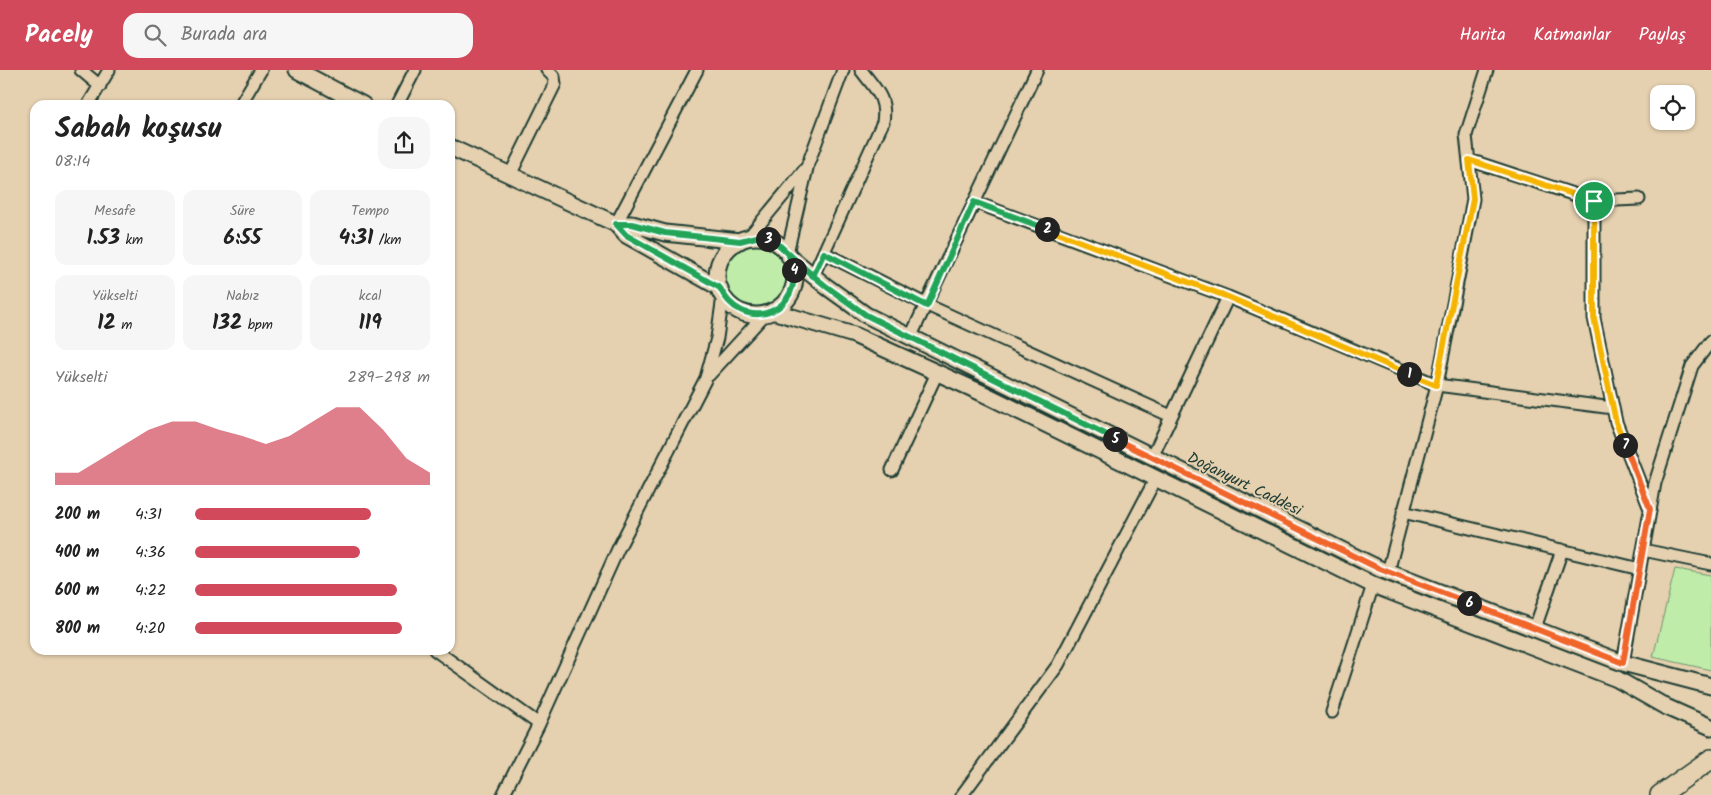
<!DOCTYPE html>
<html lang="tr">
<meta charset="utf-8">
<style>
body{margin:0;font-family:Kalam,sans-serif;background:#f6f6f6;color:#222;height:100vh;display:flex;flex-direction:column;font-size:19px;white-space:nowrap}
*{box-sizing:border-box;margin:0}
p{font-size:16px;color:#767676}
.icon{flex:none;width:28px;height:28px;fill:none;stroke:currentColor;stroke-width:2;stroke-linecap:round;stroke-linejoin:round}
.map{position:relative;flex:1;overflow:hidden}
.panel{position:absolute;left:30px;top:30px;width:425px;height:555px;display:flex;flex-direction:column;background:#fff;border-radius:15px;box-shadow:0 1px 4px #0004}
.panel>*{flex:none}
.fabs{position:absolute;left:1650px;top:15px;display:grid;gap:10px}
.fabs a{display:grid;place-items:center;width:45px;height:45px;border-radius:10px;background:#fff;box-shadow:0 1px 4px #0004;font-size:25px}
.pin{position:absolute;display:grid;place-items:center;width:42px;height:42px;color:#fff;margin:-21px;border:2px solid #fff;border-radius:50%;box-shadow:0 1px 5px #0007}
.km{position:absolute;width:25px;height:25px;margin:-12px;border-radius:50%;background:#222;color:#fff;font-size:14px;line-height:25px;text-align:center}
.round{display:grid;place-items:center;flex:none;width:52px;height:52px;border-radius:15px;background:#f6f6f6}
.overview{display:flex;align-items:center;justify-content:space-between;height:85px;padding:0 25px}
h1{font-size:28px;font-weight:600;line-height:38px}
.metrics{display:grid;grid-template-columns:repeat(3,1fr);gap:8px;height:85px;padding:5px 25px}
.metrics div{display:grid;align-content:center;border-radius:12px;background:#f6f6f6;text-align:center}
.metrics b{font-size:21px;font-weight:600}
.metrics small{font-size:14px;font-weight:400}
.metrics p{font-size:14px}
.chart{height:140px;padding:10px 25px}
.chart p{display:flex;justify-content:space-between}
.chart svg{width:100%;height:90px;margin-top:5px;fill:#d1495b;opacity:.7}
ul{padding:0 25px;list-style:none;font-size:16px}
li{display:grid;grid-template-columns:80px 60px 1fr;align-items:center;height:38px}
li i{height:12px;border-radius:6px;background:#d1495b}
header{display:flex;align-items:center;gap:30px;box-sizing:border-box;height:70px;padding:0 25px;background:#d1495b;color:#fff}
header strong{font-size:24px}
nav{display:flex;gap:28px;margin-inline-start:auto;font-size:18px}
.search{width:350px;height:45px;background:#f6f6f6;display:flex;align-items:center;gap:12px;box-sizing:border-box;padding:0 18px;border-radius:15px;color:#767676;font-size:19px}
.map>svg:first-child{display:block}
</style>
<header>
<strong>Pacely</strong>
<div class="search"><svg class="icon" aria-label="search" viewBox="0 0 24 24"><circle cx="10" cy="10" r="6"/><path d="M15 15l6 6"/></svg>Burada ara</div>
<nav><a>Harita</a><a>Katmanlar</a><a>Paylaş</a></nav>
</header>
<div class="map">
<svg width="1711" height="725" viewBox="0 0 1711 725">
<rect width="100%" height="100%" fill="#e5d0af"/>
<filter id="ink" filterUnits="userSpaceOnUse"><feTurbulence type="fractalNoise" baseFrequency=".02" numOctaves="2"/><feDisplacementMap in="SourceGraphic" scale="10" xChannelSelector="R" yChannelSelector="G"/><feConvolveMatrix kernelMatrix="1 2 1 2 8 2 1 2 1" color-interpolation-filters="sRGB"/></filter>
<g filter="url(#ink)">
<path fill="#bfeca9" stroke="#6f946e" d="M724 206a32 32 0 1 1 64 0a32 32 0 1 1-64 0Z
M1675,499L1711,505V600L1653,587Z"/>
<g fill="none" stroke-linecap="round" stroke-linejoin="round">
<defs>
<path id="minor" d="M81,0L100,16
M88,35L109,0
M240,35L261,0
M397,35L415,0
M1469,90L1594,131V248L1616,352L1650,439
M510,105L555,14L554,7L547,0
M1594,131L1639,129
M974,132L1228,227L1437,315L1613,338
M616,154L697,0
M748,168L806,98
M787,183L808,94L843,0
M824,183L927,235L1171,346
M813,206L883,52C887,27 875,19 861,0
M910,268L1037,0
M709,305L765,244
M1152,387L1228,227
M892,400L937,303
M1403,442L1640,499
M1643,480L1711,494
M1388,502L1437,315L1461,193L1473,129L1466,65L1487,0
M1535,558L1562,480
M435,580L539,654
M1623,593L1655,413L1692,296L1711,271
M1332,642L1373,515
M503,725L539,654L618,479L706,308L717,268L723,226
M962,725L1058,595L1156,408"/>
<path id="tertiary" d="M297,0L363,35
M450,77L616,154L626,165L720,218
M616,154H632L665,163L740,171
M717 206a39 39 0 1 1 78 0a39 39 0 1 1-78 0Z
M789,186L827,217L866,245L1380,499L1623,593L1711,616
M772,241L854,265L982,323L1373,515L1617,609L1666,637L1711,657"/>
<path id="primary" d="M1660,725L1711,689"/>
</defs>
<use href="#minor" stroke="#1f3d34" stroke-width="15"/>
<use href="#tertiary" stroke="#1f3d34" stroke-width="19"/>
<use href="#primary" stroke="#1f3d34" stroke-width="22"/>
<use href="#minor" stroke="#e5d0af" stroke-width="11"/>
<use href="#tertiary" stroke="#e5d0af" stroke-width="15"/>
<use href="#primary" stroke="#e5d0af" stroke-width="19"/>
</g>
</g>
<g fill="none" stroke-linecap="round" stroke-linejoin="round" filter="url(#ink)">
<defs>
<path id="split-1" d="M1409,304L1436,315L1473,129L1469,90L1594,131"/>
<path id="split-2" d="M1047,159L1228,227L1409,304"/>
<path id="split-3" d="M768,169L778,174L813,206L824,183L927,236L974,132L1047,159"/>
<path id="split-4" d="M768,169L756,167L740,171L665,163L632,154H616L626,165L720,218C740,261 797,248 794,200"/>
<path id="split-5" d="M794,200L789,186L827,217L866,245L1115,369"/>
<path id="split-6" d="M1115,369L1380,499L1469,533"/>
<path id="split-7" d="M1469,533L1623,593L1650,439L1625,375"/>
<path id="split-8" d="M1594,131V248L1616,352L1625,375"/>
</defs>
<use href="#split-1" stroke="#fff" stroke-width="10"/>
<use href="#split-2" stroke="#fff" stroke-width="10"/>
<use href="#split-3" stroke="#fff" stroke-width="10"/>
<use href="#split-4" stroke="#fff" stroke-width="10"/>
<use href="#split-5" stroke="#fff" stroke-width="10"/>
<use href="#split-6" stroke="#fff" stroke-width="10"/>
<use href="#split-7" stroke="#fff" stroke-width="10"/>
<use href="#split-8" stroke="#fff" stroke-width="10"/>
<use href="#split-1" stroke="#f5b400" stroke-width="6"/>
<use href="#split-2" stroke="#f5b400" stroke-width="6"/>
<use href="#split-3" stroke="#22a559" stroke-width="6"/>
<use href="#split-4" stroke="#22a559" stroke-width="6"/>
<use href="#split-5" stroke="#22a559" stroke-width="6"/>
<use href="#split-6" stroke="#f0652b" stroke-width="6"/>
<use href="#split-7" stroke="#f0652b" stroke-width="6"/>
<use href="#split-8" stroke="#f5b400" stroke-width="6"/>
</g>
<g text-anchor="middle" stroke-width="4" stroke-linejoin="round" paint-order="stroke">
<g font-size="16" fill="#1f3d34" stroke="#e5d0af">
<text transform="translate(1245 413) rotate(26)" y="6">Doğanyurt Caddesi</text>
</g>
</g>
</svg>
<div class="fabs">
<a><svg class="icon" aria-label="locate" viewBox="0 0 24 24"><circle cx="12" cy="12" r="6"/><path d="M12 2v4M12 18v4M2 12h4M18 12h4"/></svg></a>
</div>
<div class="pin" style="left:1594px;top:131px;background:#1e9e55"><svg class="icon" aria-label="arrive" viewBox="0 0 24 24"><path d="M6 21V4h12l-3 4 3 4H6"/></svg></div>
<b class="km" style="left:1409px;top:304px">1</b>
<b class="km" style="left:1047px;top:159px">2</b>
<b class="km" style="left:768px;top:169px">3</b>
<b class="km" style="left:794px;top:200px">4</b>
<b class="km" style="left:1115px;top:369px">5</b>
<b class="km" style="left:1469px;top:533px">6</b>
<b class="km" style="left:1625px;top:375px">7</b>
<section class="panel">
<div class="overview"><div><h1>Sabah koşusu</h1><p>08:14</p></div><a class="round"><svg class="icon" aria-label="share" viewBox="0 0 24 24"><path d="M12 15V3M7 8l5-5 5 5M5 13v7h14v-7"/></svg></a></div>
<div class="metrics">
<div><p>Mesafe</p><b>1.53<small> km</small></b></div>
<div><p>Süre</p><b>6:55</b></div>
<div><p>Tempo</p><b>4:31<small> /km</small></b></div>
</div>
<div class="metrics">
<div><p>Yükselti</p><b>12<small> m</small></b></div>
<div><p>Nabız</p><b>132<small> bpm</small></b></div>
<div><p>kcal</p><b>119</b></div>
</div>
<div class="chart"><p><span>Yükselti</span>289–298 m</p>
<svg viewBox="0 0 160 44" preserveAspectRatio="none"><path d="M0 44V38L10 38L20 31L30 24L40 17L50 13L60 13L70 17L80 20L90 24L100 20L110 13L120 6L130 6L140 17L150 31L160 38V44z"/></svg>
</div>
<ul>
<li><b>200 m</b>4:31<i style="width:75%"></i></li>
<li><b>400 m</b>4:36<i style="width:70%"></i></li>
<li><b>600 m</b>4:22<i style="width:86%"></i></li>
<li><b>800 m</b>4:20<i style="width:88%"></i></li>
</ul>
</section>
</div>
